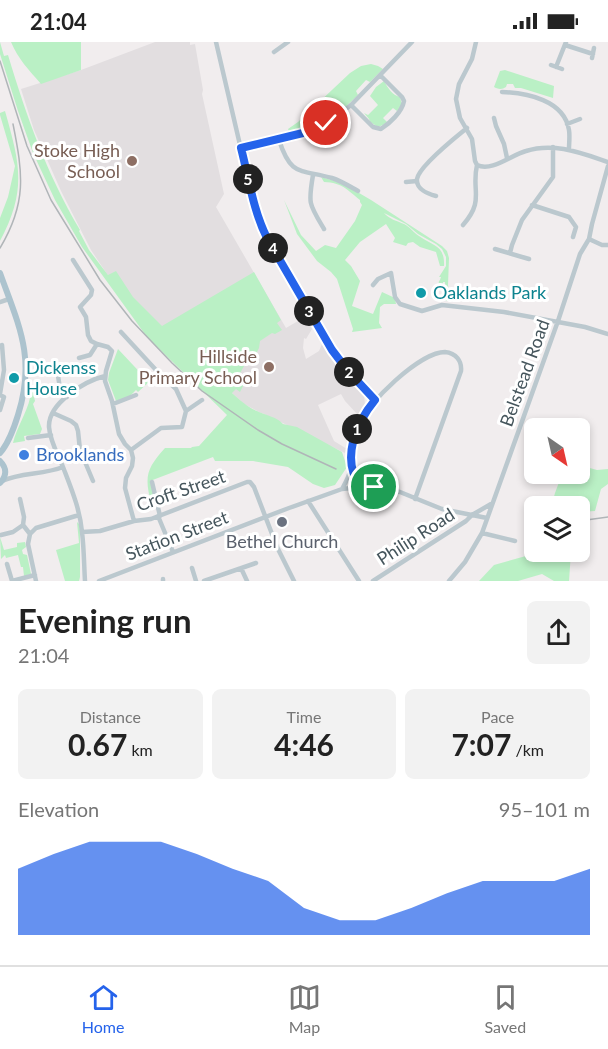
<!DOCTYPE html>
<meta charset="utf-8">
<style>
body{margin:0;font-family:Lato,sans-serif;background:#f2f2f2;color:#222;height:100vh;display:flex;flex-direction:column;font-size:22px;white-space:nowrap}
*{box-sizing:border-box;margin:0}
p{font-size:20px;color:#767676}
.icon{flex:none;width:33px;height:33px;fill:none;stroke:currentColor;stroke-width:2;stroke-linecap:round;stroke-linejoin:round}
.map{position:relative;height:539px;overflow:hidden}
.sheet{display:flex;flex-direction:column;background:#fff;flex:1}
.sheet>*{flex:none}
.needle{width:39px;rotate:146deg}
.controls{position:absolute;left:524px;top:376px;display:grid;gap:12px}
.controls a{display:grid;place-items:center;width:66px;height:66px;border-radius:9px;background:#fff;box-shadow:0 3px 9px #0003;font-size:30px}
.pin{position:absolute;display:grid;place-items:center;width:51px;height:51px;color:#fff;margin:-26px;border:3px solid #fff;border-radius:50%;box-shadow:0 2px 6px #0007}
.km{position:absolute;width:30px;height:30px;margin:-15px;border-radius:50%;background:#222;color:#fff;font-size:16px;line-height:30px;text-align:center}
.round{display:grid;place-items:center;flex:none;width:63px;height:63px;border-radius:9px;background:#f2f2f2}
.summary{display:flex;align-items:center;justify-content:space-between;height:102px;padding:0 18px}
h1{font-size:33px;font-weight:700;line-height:45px}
.stats{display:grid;grid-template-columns:repeat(3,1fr);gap:9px;height:102px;padding:6px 18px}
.stats div{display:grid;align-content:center;border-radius:9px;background:#f2f2f2;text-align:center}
.stats b{font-size:30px;font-weight:700}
.stats small{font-size:16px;font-weight:400}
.stats p{font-size:16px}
.chart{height:168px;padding:12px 18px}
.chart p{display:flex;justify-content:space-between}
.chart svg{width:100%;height:108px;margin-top:6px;fill:#2563eb;opacity:.7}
.status{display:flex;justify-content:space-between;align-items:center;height:42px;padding:0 30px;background:#fff;direction:ltr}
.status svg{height:16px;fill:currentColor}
.tab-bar{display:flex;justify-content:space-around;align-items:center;height:84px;border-top:2px solid #e0e0e0;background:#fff;font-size:16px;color:#767676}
.tab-bar a{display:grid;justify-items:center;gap:3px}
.tab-bar .selected{color:#2563eb}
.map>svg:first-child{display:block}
</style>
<div class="status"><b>21:04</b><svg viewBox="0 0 49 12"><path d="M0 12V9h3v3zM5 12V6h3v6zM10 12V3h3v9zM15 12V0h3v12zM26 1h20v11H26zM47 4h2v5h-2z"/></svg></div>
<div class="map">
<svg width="608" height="539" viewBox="0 0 608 539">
<rect width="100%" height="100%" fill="#f1edee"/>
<path fill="#e2dee0" d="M155,0H190V3L195,2L203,48L202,52L224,152L216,165L286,286L298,279L307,278L312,287L306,297L304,296L303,306L306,317L319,309L322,302L328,311L332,314L344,330L364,351L365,364L358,373L345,359L341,352L318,363L334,399L347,407L345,411L262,371H261L244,362L111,238L91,208L61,149L34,88L21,47L81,28Z"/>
<path fill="#baf0c5" d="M0,0L4,14L8,13C27,76 46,130 80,188L79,189L89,208L108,233L116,229L133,255L162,284L254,230L281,278L277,281L282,288L275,292L272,291L260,299L259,306L256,312L252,310L239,333L242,335L240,339L244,342L240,350L236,347L232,351C240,358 247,365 257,369C265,373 277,375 283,382L297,385L342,410L347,425L335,443L324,446L313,442L288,425L253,419H215L213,415L150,439L155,458L153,461L151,460C144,434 147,426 165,406H191L192,405L199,404L227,373L147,295L82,205L55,158L33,111L18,69L0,12Z
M11,0H81V28L41,42C29,28 18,17 11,0Z
M371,22L378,24L383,27L370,40L366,38L356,49L358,53L340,70L338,67L330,72L332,76L310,87L308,82L300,84L301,90L290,92L288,87L298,80L350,31L361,24Z
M505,28L554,44L553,56L521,46H515L513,42H507L506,45C502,48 497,47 494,45L500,29Z
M384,39C388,46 392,53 400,55L402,63L397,69L393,66L383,76L387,80L383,83L378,85L370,80L369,77L364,71L368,73L378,63L370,54L376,45Z
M5,69C20,122 27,148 0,199V176L8,155L15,124L0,73V71Z
M321,135L342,141L371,158L442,204L447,209L449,216L448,243L450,259H446L445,240H443V248L438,245L439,239L440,238L441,235H439L446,224V215L442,207L436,202L418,192L406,182L384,171C389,177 397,179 404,182C410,185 414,191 419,194C433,204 445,203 444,224H440L436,210L420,205L413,200L408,201L406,204L393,200L395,196L386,182L360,200L345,218L351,224L360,239L352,264L373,272L382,250L395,256L396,262H384L380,265L379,281L382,286L352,290L353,287L337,237L331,230L317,219L297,192L284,158L301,193L316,209L325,203L336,206L355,179L362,163L360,160V158C346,147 343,141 324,140Z
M118,307L149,340L138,350L136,348L129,355L116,359L108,338L109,331Z
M30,336L35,359L33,362L42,387L40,392L24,394L25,399L13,401C16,387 27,370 30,356C31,349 30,343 30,336Z
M579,423L597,428L608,427V442L601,447L595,469L579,470V465H551L555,451L562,432H579Z
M77,480L79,482L80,488V535L79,539H65L56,508L79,501Z
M0,495L4,508L17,505V501L25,500L26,505L22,508L23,512L27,513L31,532L24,534L23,525H21L18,513L6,516L5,513L1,517Z
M540,510H571L569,539H554L542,532L518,539H479L494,523Z"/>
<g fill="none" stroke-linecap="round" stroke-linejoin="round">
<path stroke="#bbc8ce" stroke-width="4.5" d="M216,0L254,163L260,182L267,196L332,308L348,329L375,358
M565,3L593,12
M274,10L288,0
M592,16L594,6
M551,23L562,27
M556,25L566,0
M502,50C527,51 564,58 569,88C570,94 569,101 569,107
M351,63L373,85L381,87C390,81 402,70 404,59L402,55L380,33
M494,76L496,84L504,102L507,116
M567,82L580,77
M279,98C291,135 300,127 332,136C341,139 349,144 358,149
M241,107L307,90L333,77L351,63L412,0
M477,123C492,130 511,113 526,109C554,100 581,111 608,120
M313,133C308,162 309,162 324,187
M406,140L417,139
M436,154C428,152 416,147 417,137C419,124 456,95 467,86
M532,163L569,175L576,185L573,195
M463,183C485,158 471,149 477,123L475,119L472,97L460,76L456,57L459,42L472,17L476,0
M589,197L602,203H608
M495,207L529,217
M510,211L512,203L522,178L553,135V105
M73,218L92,248L91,253L80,265L86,275L88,293L91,299L97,302L108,305L112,309L106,329L105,339L112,359L119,392L125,402L131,408L133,416L132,424L126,436L125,446L134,479
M373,243L378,237L391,231L395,255L400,262L422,269L442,263L504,270L585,285L608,292
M0,260L9,257
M121,290L156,328L176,347L186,369
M0,304L2,303L4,328L0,352
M79,316L90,313L97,302
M57,328L60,346L67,355
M0,353L4,355L0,368
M113,362L136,353
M53,371L71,379L76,383L78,389L80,408L93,439
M28,396L51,393
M131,408L161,386L182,385L186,369L202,358
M63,425C58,413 50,399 49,385C48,361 85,339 105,334
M352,428L356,437L361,445
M2,439C21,430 43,433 63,425C71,446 80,467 82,490C84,506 84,523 85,539
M152,440L160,474
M342,447C346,440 350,433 351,425C353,411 352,397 358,384C367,361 420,310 445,310C456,311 462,319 461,329L415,457
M20,457L24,475L23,483
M308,459L359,539
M158,474L173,510
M82,490L100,489L134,479L151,477L247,440H250L254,445L277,505L294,539
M482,491L515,499
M1,493L13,490L23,483L30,492
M7,522L12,539L35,533
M192,526L196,539
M241,526L247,539
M163,537V539
M36,539L28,502L30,492L36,486L79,473
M99,539L289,466L342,447L361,445L384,447L400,450L442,467L487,476
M204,539L256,521
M373,539L466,479L472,473L491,462
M449,539L465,520L482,491L558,279L580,212L589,197L592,182L608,124"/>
<path stroke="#acc3ce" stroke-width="6" d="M0,231C19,284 36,316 18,373C14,386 9,401 0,411
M0,419C7,426 7,434 0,441"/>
<path stroke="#b0b5b8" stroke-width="1.5" d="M0,19L27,104L51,158L100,238L132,279L172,321L202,349L258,388L282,402L336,427
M0,206C27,161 23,132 13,82
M579,479L608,475"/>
</g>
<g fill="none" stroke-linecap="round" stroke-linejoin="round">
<defs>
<path id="route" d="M326,81L307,90L241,106C249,137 253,168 267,196L332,308L348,329L375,358C356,381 340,418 361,445H374"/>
</defs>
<use href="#route" stroke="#fff" stroke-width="12"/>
<use href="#route" stroke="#2563eb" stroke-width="8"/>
</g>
<g fill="#8d6e63" stroke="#fff" stroke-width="2">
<circle cx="132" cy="119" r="6"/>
<circle cx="269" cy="325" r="6"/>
</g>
<g fill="#0f9aa8" stroke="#fff" stroke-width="2">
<circle cx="421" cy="251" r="6"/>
<circle cx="14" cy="336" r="6"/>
</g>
<circle fill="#3f7fe0" stroke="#fff" stroke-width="2" cx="24" cy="413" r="6"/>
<circle fill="#6b7280" stroke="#fff" stroke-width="2" cx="282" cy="480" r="6"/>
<g text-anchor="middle" stroke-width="6" stroke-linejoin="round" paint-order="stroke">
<g font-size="18" fill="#785e54" stroke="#fff" text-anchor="end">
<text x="120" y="115">Stoke High<tspan x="120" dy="21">School</tspan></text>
<text x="257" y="321">Hillside<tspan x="257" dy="21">Primary School</tspan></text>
</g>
<g font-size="18" fill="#0d838f" stroke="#fff" text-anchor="start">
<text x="433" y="257">Oaklands Park</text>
<text x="26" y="332">Dickenss<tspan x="26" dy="21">House</tspan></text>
</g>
<g font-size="18" fill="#45555c" stroke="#fff">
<text transform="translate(525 331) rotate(-70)" y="6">Belstead Road</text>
<text transform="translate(181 449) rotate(-19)" y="6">Croft Street</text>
<text transform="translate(177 494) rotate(-21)" y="6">Station Street</text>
<text transform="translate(416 495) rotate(-33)" y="6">Philip Road</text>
</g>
<g font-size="18" fill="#366cbe" stroke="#fff" text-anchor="start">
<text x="36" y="419">Brooklands</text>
</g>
<g font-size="18" fill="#5b616d" stroke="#fff">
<text x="282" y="506">Bethel Church</text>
</g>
</g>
</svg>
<div class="controls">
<a><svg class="needle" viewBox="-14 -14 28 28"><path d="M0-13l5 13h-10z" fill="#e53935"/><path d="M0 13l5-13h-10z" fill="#767676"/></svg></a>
<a><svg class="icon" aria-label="layers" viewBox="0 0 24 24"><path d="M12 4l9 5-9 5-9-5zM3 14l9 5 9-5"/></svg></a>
</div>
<div class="pin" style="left:374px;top:445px;background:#1e9e55"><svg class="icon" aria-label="arrive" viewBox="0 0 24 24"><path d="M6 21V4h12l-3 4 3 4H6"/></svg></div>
<div class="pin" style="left:326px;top:81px;background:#d93025"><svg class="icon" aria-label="check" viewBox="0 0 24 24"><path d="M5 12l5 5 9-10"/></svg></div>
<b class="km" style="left:357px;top:387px">1</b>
<b class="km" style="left:349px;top:330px">2</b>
<b class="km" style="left:309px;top:269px">3</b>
<b class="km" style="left:273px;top:206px">4</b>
<b class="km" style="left:248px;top:137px">5</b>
</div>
<section class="sheet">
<div class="summary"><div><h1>Evening run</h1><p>21:04</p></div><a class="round"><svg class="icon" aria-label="share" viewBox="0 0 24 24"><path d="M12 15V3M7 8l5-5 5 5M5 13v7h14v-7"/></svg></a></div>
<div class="stats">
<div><p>Distance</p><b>0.67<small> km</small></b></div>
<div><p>Time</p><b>4:46</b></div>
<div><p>Pace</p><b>7:07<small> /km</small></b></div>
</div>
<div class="chart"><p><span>Elevation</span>95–101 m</p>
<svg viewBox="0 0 160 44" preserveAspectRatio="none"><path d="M0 44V17L10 11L20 6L30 6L40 6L50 11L60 17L70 22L80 33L90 38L100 38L110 33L120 27L130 22L140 22L150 22L160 17V44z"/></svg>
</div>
</section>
<nav class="tab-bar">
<a class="selected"><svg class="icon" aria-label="home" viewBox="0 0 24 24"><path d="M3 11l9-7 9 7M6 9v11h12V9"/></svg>Home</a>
<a><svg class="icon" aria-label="map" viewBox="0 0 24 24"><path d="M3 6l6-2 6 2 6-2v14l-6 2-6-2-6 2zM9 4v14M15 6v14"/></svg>Map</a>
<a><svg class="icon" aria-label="saved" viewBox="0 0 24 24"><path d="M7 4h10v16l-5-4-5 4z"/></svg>Saved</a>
</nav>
